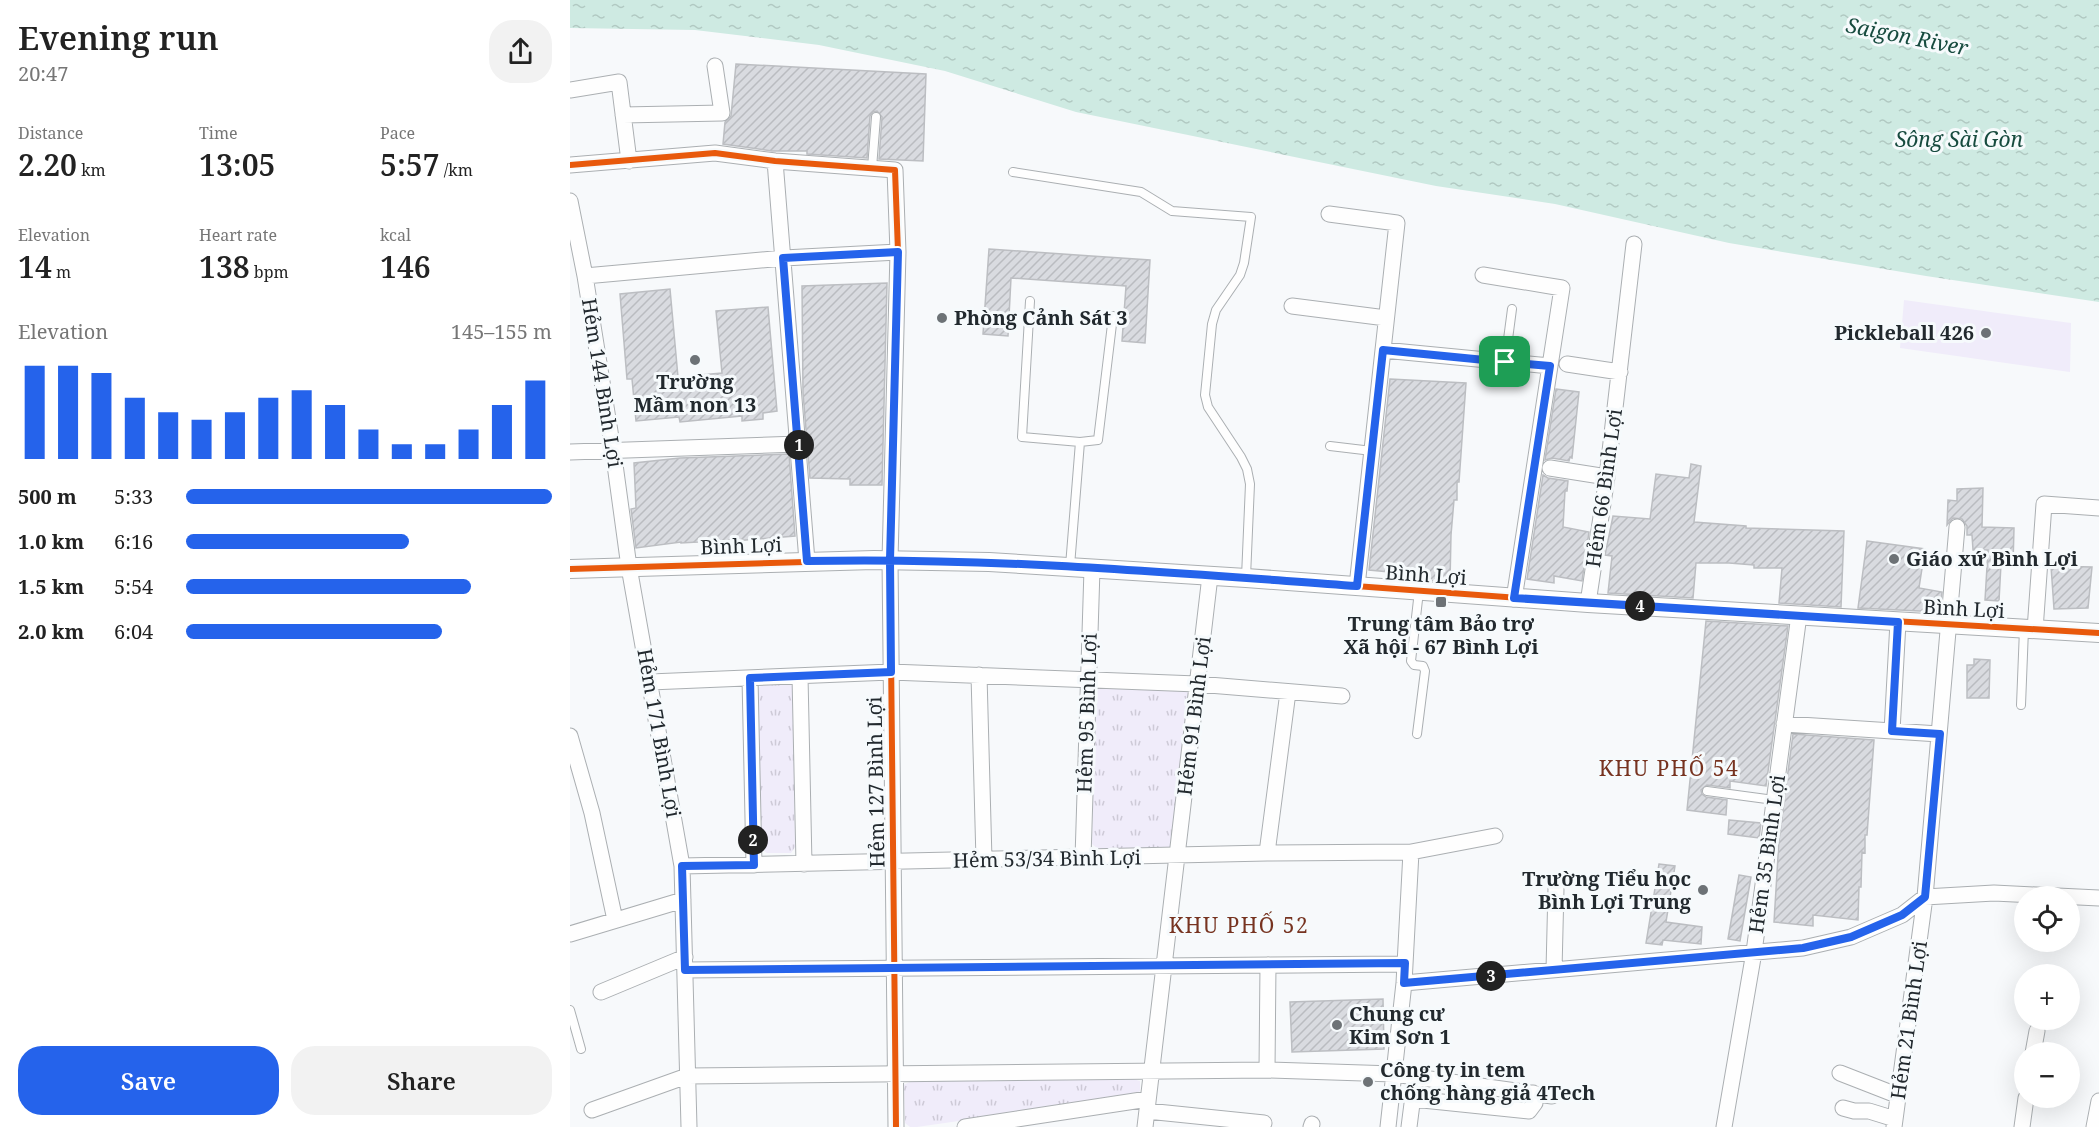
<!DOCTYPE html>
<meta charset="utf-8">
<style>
body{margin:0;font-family:"Noto Serif",serif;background:#f2f2f2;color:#222;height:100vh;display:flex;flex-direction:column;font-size:22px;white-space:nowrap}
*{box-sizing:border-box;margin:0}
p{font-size:20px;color:#767676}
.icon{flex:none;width:33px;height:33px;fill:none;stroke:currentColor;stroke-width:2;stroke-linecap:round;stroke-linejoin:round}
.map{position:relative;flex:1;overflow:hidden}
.side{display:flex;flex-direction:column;background:#fff;width:570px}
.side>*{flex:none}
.controls{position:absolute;left:1444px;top:886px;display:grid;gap:12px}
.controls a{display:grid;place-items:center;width:66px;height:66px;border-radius:50%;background:#fff;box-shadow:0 6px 24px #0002;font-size:30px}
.pin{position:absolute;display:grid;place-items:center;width:51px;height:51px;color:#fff;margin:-26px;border-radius:12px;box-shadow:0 3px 9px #0006}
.km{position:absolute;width:30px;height:30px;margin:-15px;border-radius:50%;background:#222;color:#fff;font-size:16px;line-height:30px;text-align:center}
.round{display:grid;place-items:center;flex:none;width:63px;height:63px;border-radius:24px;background:#f2f2f2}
.headline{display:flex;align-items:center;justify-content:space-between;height:102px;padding:0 18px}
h1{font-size:33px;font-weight:600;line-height:45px}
.figures{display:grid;grid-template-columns:repeat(3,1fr);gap:9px;height:102px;padding:6px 18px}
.figures div{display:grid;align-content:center}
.figures b{font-size:30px;font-weight:600}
.figures small{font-size:16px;font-weight:400}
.figures p{font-size:16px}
.chart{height:168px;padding:12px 18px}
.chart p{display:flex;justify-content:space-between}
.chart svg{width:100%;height:108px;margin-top:6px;stroke:#2563eb;stroke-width:6}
.action{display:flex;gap:12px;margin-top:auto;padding:12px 18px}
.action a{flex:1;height:69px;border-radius:24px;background:#2563eb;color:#fff;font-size:24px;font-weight:600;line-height:69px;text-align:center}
.action a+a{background:#f2f2f2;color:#222}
ul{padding:0 18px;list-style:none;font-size:20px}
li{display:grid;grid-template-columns:96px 72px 1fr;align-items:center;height:45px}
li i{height:15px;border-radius:8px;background:#2563eb}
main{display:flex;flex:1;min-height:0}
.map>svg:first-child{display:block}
</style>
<main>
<section class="side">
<div class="headline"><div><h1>Evening run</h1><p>20:47</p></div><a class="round"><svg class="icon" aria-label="share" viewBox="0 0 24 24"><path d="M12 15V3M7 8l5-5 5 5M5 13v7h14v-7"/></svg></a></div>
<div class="figures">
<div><p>Distance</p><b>2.20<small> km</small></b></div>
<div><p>Time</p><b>13:05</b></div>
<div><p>Pace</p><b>5:57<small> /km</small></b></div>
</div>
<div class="figures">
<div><p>Elevation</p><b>14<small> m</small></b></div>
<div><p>Heart rate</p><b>138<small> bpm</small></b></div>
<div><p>kcal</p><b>146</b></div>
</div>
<div class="chart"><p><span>Elevation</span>145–155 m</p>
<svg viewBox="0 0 160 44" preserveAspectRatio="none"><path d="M5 44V6M15 44V6M25 44V9M35 44V19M45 44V25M55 44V28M65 44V25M75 44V19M85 44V16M95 44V22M105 44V32M115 44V38M125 44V38M135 44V32M145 44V22M155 44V12"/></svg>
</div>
<ul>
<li><b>500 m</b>5:33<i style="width:100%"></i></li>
<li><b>1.0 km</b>6:16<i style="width:61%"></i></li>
<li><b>1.5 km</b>5:54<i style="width:78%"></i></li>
<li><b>2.0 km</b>6:04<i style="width:70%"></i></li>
</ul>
<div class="action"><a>Save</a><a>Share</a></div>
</section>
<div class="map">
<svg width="1529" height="1127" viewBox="0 0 1529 1127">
<defs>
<pattern id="park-tufts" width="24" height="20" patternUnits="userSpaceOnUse" patternTransform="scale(1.5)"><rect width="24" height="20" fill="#f0ecfa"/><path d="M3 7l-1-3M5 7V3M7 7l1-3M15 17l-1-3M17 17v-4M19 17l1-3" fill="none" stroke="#cecad7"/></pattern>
<pattern id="water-ripples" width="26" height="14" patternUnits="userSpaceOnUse" patternTransform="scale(1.5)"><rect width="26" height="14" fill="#ceeae2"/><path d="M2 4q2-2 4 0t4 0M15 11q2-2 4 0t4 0" fill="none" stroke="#b1c9c2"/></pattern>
<pattern id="building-hatch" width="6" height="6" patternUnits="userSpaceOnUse" patternTransform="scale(1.5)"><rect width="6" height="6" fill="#d9dbe0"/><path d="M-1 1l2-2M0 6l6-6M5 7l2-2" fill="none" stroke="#babcc0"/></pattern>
</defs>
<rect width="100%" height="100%" fill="#f7f9fb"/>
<path fill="url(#park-tufts)" d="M218,682L223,687L225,847L221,853H197L190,848L188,688L194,684Z
M530,686L617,689L620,696L603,844L599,850H529L522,844L525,691Z
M563,1079L570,1081V1091L563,1096L347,1127H340L335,1123L334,1085L341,1081Z"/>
<path fill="#f0ecfa" d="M1334,300L1501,323L1500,372L1330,348Z"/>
<path fill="url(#water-ripples)" d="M0,0H1529V302L1356,276L1159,243L985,204L866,186L506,112L375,71L249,45L125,30L0,28Z"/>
<path fill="url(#building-hatch)" stroke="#bcbec2" stroke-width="1.5" d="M166,64L356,74L353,161L309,159L312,117L307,111L303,112L300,116L297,158L237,154V151H202L153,144L155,122L161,116Z
M419,249L580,260L575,343L552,341L556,286L441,278L438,336L413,334Z
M317,283L312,485H280V479L240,478L233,393L232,286Z
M100,289L108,377L152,373L146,311L198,307L207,411L193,413V419L172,421V416L110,422L109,417L66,421L62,379H57L50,294Z
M820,379L896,383L889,482H887V500H884L881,535L880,582L840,579L841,574L799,570Z
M986,389L1009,392L1002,458L1000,457L999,461L982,458L975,460Z
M219,454L225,536L164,541V539L146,542V539L128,542L111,543V542L66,548L61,509L66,508L64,463L110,458Z
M1121,464L1131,466L1124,522L1176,526V528L1274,531L1271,607L1209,603L1212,568H1184V565L1159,563H1126L1123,598L1038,593L1042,556L1035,555L1043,516L1080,519L1086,474L1119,478Z
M973,475L978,478L998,481L997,491H995L993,527L1019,532L1012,581L984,576V583L957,579Z
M1413,488L1412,527L1444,528L1443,565L1431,564L1429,601L1415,600L1418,550H1403L1402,535H1397V526L1392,519L1383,518L1377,525L1378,500L1387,501V489Z
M1297,541L1355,549L1349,588L1372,592L1370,612L1288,608Z
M1481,566L1522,567L1518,608L1484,609Z
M1136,621L1218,626L1196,786L1160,781V788L1137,785L1131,790L1132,794L1136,797L1157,800L1156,815L1117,810Z
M1404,659L1420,660L1419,698H1397V665H1404Z
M1223,734L1304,740L1297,835H1295V853L1292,852L1291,887H1289L1288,920L1243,915V926L1204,922L1209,840Z
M1159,820L1191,823L1189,838L1158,834Z
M1089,864L1105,866L1096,922L1132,927L1131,944L1093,940L1092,945L1076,943Z
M1169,875L1181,877L1170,941L1158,939Z
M813,999L814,1049L722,1052L720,1002Z"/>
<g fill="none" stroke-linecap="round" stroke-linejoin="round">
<defs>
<path id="service" d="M302,168L306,117
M443,172L571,192L602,211L681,217L674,263L670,275L646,310L642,324L635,395L638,407L671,457L677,469L680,484L676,577
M460,301L452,437L510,442L500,566
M935,362L942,309
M510,442L528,440L543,316
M760,446L802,451
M1451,705L1454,629
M847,734L855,671L853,666L844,665L841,661L849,591
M1137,791L1204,800
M0,1010L11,1049"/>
<path id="minor" d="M0,90L49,82L59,161
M53,115L152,113L145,66
M205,161L237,561
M0,165L145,153L205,161L325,170L328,252L320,560L326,1127
M0,201L15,276L43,450L59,567L112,866L119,1127
M759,214L827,223L787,586
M913,275L992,288L944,599
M15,276L214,258L328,252
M722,306L816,318
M813,350L980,366
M997,364L1050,372
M0,452L229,444
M980,468L1037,477
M1018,603L1037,477L1064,244
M1465,630L1474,504L1529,508
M409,675L414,860
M230,676L234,864
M180,678L184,865
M80,682L321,672L627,684L772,696
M1214,724L1369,734
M1322,731L1328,622
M0,736L22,813L45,920
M697,853L718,692
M513,858L522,569
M112,866L697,853L841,852L925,836
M1355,897L1424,893L1529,898
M0,934L113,900
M115,970L835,964
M984,970L986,888
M834,983L1233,948L1281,937L1332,915L1355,897
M31,992L115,957
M1463,1053L1467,1031
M697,1070L698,965
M1270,1073L1329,1096
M843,1099L959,1111L965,1103L963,1093
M1273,1108L1284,1111H1299L1325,1119
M22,1110L117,1076L697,1070L824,1074L982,1096
M577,1111L694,1123
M395,1127L578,1099
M575,1127L640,576
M741,1127L742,1124
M818,1127L834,983L841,852
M839,1127L844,1088
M1154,1127L1184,952L1229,615
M1324,1127L1355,897L1387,527
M1452,1127L1456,1098
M1524,1127L1529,1101"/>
<path id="tertiary" d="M0,569L304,560L419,562L676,578L1018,603L1529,633"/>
</defs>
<use href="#service" stroke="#abafb2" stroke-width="10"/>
<use href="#minor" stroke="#abafb2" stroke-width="17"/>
<use href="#tertiary" stroke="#abafb2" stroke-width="20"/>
<use href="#service" stroke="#fefefe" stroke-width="8"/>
<use href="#minor" stroke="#fefefe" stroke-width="15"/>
<use href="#tertiary" stroke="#fefefe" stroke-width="18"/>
<defs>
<path id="cycleway" d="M0,165L145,153L205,161L325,170L328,252L320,560L326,1127
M0,569L304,560L419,562L676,578L1018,603L1529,633"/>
</defs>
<use href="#cycleway" stroke="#f6fafc" stroke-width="10"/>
<use href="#cycleway" stroke="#e8590c" stroke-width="6"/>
</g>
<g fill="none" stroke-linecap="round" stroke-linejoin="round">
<defs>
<path id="route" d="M935,362L813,350L787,586C604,573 420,557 237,561L213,258L328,252L320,560L321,672L180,678L184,865L112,866L115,970L835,963L834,983L1233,948L1281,937L1332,915L1355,897L1370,734L1322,731L1328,622L944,598L980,366L935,362"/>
</defs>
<use href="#route" stroke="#fff" stroke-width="12"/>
<use href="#route" stroke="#2563eb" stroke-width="8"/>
</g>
<g fill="#6d7276" stroke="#f6fafc" stroke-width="2">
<circle cx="372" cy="318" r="6"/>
<circle cx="1416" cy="333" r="6"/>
<circle cx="125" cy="360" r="6"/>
<circle cx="1324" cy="559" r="6"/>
<rect x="865" y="596" width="12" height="12" rx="3"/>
<circle cx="1133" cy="890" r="6"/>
<circle cx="767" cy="1025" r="6"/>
<circle cx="798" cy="1082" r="6"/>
</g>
<g text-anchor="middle" stroke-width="6" stroke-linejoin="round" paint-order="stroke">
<g font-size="20" font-weight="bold" fill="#22292e" stroke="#f6fafc" text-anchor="start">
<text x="384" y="325">Phòng Cảnh Sát 3</text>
<text x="1404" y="340" text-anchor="end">Pickleball 426</text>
<text x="125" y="389" text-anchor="middle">Trường<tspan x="125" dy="23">Mầm non 13</tspan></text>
<text x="1336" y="566">Giáo xứ Bình Lợi</text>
<text x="871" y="631" text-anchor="middle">Trung tâm Bảo trợ<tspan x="871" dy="23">Xã hội - 67 Bình Lợi</tspan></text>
<text x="1121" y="886" text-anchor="end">Trường Tiểu học<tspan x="1121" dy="23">Bình Lợi Trung</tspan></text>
<text x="779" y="1021">Chung cư<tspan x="779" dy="23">Kim Sơn 1</tspan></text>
<text x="810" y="1077">Công ty in tem<tspan x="810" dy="23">chống hàng giả 4Tech</tspan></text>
</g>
<g font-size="20" fill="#22292e" stroke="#f6fafc">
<text transform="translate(32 383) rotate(81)" y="7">Hẻm 144 Bình Lợi</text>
<text transform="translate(1034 488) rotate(-82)" y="7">Hẻm 66 Bình Lợi</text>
<text transform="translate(171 546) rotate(-2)" y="7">Bình Lợi</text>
<text transform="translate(856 575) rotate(4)" y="7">Bình Lợi</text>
<text transform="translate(1394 609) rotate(3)" y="7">Bình Lợi</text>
<text transform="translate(517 713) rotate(-88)" y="7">Hẻm 95 Bình Lợi</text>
<text transform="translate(624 716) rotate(-83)" y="7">Hẻm 91 Bình Lợi</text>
<text transform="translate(89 733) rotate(80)" y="7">Hẻm 171 Bình Lợi</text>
<text transform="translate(306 782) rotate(-91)" y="7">Hẻm 127 Bình Lợi</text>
<text transform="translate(1197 854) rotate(-82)" y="7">Hẻm 35 Bình Lợi</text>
<text transform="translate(477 859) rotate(-1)" y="7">Hẻm 53/34 Bình Lợi</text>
<text transform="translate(1339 1020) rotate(-82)" y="7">Hẻm 21 Bình Lợi</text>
</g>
<g font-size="21" font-style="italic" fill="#174b3f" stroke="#f6fafc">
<text transform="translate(1337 37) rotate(11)" y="7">Saigon River</text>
<text x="1389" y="147">Sông Sài Gòn</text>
</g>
<g font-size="21" letter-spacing="1.5" fill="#773320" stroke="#f6fafc">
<text x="1099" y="776">KHU PHỐ 54</text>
<text x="669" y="933">KHU PHỐ 52</text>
</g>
</g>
</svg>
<div class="controls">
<a><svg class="icon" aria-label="locate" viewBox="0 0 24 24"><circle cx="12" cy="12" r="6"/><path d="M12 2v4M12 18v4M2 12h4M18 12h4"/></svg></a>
<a>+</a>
<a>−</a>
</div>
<div class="pin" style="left:935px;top:362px;background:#1e9e55"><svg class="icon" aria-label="arrive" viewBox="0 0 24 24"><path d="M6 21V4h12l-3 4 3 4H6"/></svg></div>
<b class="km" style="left:229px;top:445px">1</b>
<b class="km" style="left:183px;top:840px">2</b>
<b class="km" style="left:921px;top:976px">3</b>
<b class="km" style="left:1070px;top:606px">4</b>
</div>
</main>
